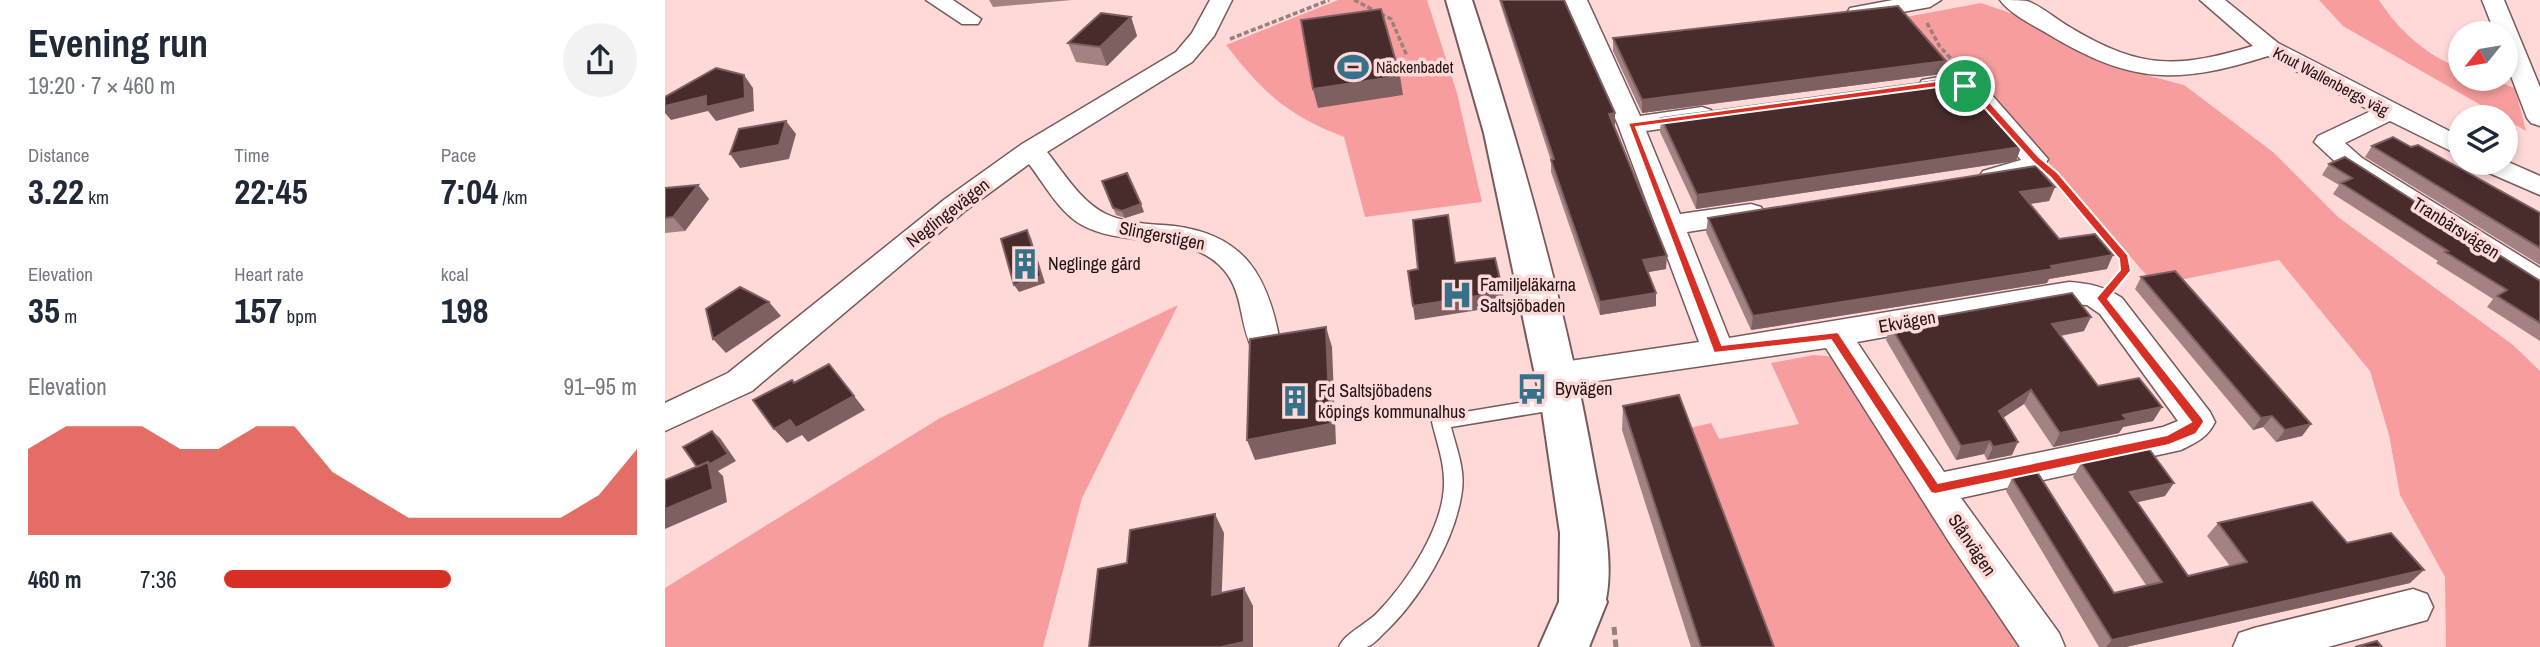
<!DOCTYPE html>
<meta charset="utf-8">
<style>
body{margin:0;font-family:"Archivo Narrow",sans-serif;background:#f2f2f3;color:#1f2937;height:100vh;display:flex;flex-direction:column;font-size:26px;white-space:nowrap}
*{box-sizing:border-box;margin:0}
p{font-size:23px;color:#747a83}
.icon{flex:none;width:38px;height:38px;fill:none;stroke:currentColor;stroke-width:2;stroke-linecap:round;stroke-linejoin:round}
.map{position:relative;flex:1;overflow:hidden}
.drawer{display:flex;flex-direction:column;background:#fff;width:665px}
.drawer>*{flex:none}
.needle{width:46px;rotate:240deg}
.fabs{position:absolute;left:1783px;top:21px;display:grid;gap:14px}
.fabs a{display:grid;place-items:center;width:70px;height:70px;border-radius:50%;background:#fff;box-shadow:0 4px 10px #0003;font-size:35px}
.pin{position:absolute;display:grid;place-items:center;width:60px;height:60px;color:#fff;margin:-30px;border:4px solid #fff;border-radius:50%;box-shadow:0 2px 7px #0007}
.round{display:grid;place-items:center;flex:none;width:74px;height:74px;border-radius:37px;background:#f2f2f3}
.overview{display:flex;align-items:center;justify-content:space-between;height:119px;padding:0 28px}
h1{font-size:38px;font-weight:700;line-height:52px}
.figures{display:grid;grid-template-columns:repeat(3,1fr);gap:10px;height:119px;padding:7px 28px}
.figures div{display:grid;align-content:center}
.figures b{font-size:35px;font-weight:700}
.figures small{font-size:19px;font-weight:400}
.figures p{font-size:19px}
.chart{height:196px;padding:14px 28px}
.chart p{display:flex;justify-content:space-between}
.chart svg{width:100%;height:126px;margin-top:7px;fill:#d93025;opacity:.7}
ul{padding:0 28px;list-style:none;font-size:23px}
li{display:grid;grid-template-columns:112px 84px 1fr;align-items:center;height:52px}
li i{height:18px;border-radius:9px;background:#d93025}
main{display:flex;flex:1;min-height:0}
.map>svg:first-child{display:block}
</style>
<main>
<section class="drawer">
<div class="overview"><div><h1>Evening run</h1><p>19:20 · 7 × 460 m</p></div><a class="round"><svg class="icon" aria-label="share" viewBox="0 0 24 24"><path d="M12 15V3M7 8l5-5 5 5M5 13v7h14v-7"/></svg></a></div>
<div class="figures">
<div><p>Distance</p><b>3.22<small> km</small></b></div>
<div><p>Time</p><b>22:45</b></div>
<div><p>Pace</p><b>7:04<small> /km</small></b></div>
</div>
<div class="figures">
<div><p>Elevation</p><b>35<small> m</small></b></div>
<div><p>Heart rate</p><b>157<small> bpm</small></b></div>
<div><p>kcal</p><b>198</b></div>
</div>
<div class="chart"><p><span>Elevation</span>91–95 m</p>
<svg viewBox="0 0 160 44" preserveAspectRatio="none"><path d="M0 44V14L10 6L20 6L30 6L40 14L50 14L60 6L70 6L80 22L90 30L100 38L110 38L120 38L130 38L140 38L150 30L160 14V44z"/></svg>
</div>
<ul>
<li><b>460 m</b>7:36<i style="width:55%"></i></li>
</ul>
</section>
<div class="map">
<svg width="1875" height="647" viewBox="0 0 1875 647">
<rect width="100%" height="100%" fill="#fed9d8"/>
<path fill="#f89d9d" d="M673,0H762L792,93L817,202L700,217L679,137C620,114 599,93 561,45Z
M1654,0H1714C1733,30 1762,56 1795,68L1796,79H1825L1850,88L1861,131L1678,26Z
M1316,3L1354,16L1458,69L1519,85L1608,152L1673,217L1848,345L1875,371V647H1781L1780,577L1735,495L1724,435L1705,371L1614,260L1490,285L1318,87L1307,81L1291,79L1241,17Z
M513,305L417,498L378,647H0V588L275,418Z
M1149,355L1172,357L1355,647H1096L1016,430L1046,423L1054,439L1134,424L1106,363Z"/>
<g fill="none" stroke-linecap="round" stroke-linejoin="round">
<defs>
<path id="service" d="M895,396L901,398L903,403L901,408L786,427C791,447 800,469 797,490C791,540 754,601 718,634C713,639 707,646 701,647C693,647 682,647 674,647C680,633 702,624 713,612C742,582 778,528 779,485C780,464 772,443 767,422L770,417Z"/>
<path id="minor" d="M261,0H288L316,19L313,24H297Z
M545,0H567L549,36L527,62L382,152C399,173 415,201 441,214C462,224 486,224 509,226C580,235 603,276 615,342L610,350L599,354L588,350C574,325 579,293 559,270C525,230 460,249 417,225C394,212 380,185 364,164L300,211L87,391L0,431V403L63,373L280,199L357,144L511,52L527,33Z
M900,0H922L975,116L1037,107L1046,110L1050,115L1046,120L1037,123L981,131L1015,214L1086,204L1096,207L1100,213L1096,219L1086,222L1022,232L1064,338L1404,282C1423,283 1441,287 1457,298L1545,412L1550,422C1542,438 1532,442 1516,450L1296,498L1394,633L1400,647H1355L1286,545L1161,348L891,387L879,384L874,375L879,366L891,363L1034,342L953,125ZM1404,304L1422,305L1435,314L1513,421L1498,427L1279,472L1192,342Z
M1228,0H1276L1265,7L1193,20L1182,13L1185,8Z
M1335,0C1343,0 1355,0 1362,1C1377,6 1393,21 1408,29C1477,70 1514,68 1588,46L1535,0H1560L1613,43L1796,137V156L1725,121L1680,143L1697,158L1875,268V292L1864,289L1679,170L1649,142L1653,136L1706,111L1603,56C1512,85 1466,84 1383,34C1368,25 1345,14 1335,0Z
M1817,0H1839L1875,87V126L1866,123L1862,118L1841,63V33H1830Z
M1280,76L1319,86L1383,159L1376,173L1328,185L1318,183L1314,177L1318,171L1356,160C1344,145 1315,105 1301,96C1288,88 1271,94 1257,90L1254,85L1257,80Z
M1841,161L1875,176V195L1815,169L1811,163Z
M1748,589L1762,594L1768,607L1762,620L1663,647H1568L1574,633L1589,628Z"/>
<path id="tertiary" d="M781,0H807C857,153 901,308 929,466C937,510 954,577 935,618L918,624L901,618L894,602L895,533L876,403L819,133Z"/>
<path id="secondary" d="M918,580L935,586L942,602L924,647H874L901,586Z"/>
</defs>
<use href="#service" stroke="#795a5a" stroke-width="3"/>
<use href="#minor" stroke="#795a5a" stroke-width="3"/>
<use href="#tertiary" stroke="#795a5a" stroke-width="4"/>
<use href="#secondary" stroke="#795a5a" stroke-width="4"/>
<path stroke="#99807f" stroke-width="3.5" stroke-dasharray="5 2.5" stroke-linecap="butt" d="M689,0L726,19L742,56
M1262,23L1275,47L1291,64
M565,39L664,0"/>
<path stroke="#99807f" stroke-width="4.5" stroke-dasharray="7 3.5" stroke-linecap="butt" d="M1390,176L1459,258L1461,271L1453,279"/>
<path stroke="#99807f" stroke-width="5" stroke-dasharray="8 4.5" stroke-linecap="butt" d="M949,627L951,647"/>
<use href="#service" fill="#fff" fill-rule="evenodd"/>
<use href="#minor" fill="#fff" fill-rule="evenodd"/>
<use href="#tertiary" fill="#fff" fill-rule="evenodd"/>
<use href="#secondary" fill="#fff" fill-rule="evenodd"/>
</g>
<path fill="#a38282" d="M324,0H407L328,7Z
M834,0H899L950,125L949,126L1001,269L983,272L991,293V306L935,315L886,172V161Z
M466,17L472,36L442,66L411,62L403,43Z
M948,38L1277,74L977,113L948,51Z
M996,118L1356,147L1351,161L1031,209L995,132Z
M1707,146L1746,147L1875,213V265L1700,157Z
M1664,164L1875,281V341L1822,307L1828,299L1771,263L1773,261L1668,194L1674,185L1657,175Z
M437,181L479,212L460,218L451,215Z
M33,185L44,199L20,231L0,233V188Z
M1390,187L1384,201L1365,204L1394,239L1442,269L1384,279L1382,283L1086,330L1041,232L1043,218Z
M1476,277L1646,424L1637,436L1611,442L1598,427L1588,430L1470,289Z
M1225,325L1419,331L1396,336L1433,386L1497,407L1488,421L1458,427L1454,433L1388,447L1359,404L1338,418L1347,455L1322,460L1319,454L1291,460L1221,340Z
M958,406L1109,647H1026L957,430Z
M1416,463L1500,496L1472,502L1523,576L1565,566L1542,536L1553,523L1682,543L1745,583L1461,647H1434L1341,491L1347,478L1449,593L1481,585L1408,477Z"/>
<path fill="#7f6060" d="M466,17L472,36L442,66L435,47Z
M1281,61L1277,74L977,113V100Z
M79,75L88,88L89,111L51,121L43,111L6,120L0,113V106Z
M735,76L738,95L653,108L648,89Z
M950,113V125L944,126V114Z
M121,121L131,134L124,159L75,168L65,154Z
M1356,147L1351,161L1031,209L1032,195Z
M33,185L44,199L20,231L8,217Z
M1390,187L1384,201L1350,206L1355,192Z
M476,204L479,212L460,218L457,211Z
M362,230L366,238L380,283L354,292L349,285Z
M1448,255L1442,269L1384,279L1382,283L1086,330L1088,316Z
M1002,256L1001,269L978,273V260Z
M838,292L839,306L750,320L748,306Z
M991,293V306L935,315V302Z
M104,302L116,316L61,353L48,339Z
M1426,317L1419,331L1381,338L1387,324Z
M661,327L667,347L671,444L590,460L582,440Z
M164,364L200,410L143,442L137,435L122,443L109,429Z
M1366,390L1359,404L1328,424L1334,411Z
M1497,407L1488,421L1458,427L1454,433L1388,447L1395,433L1458,415Z
M1607,416L1598,427L1588,430L1596,418Z
M1646,424L1637,436L1611,442L1620,430Z
M47,431L55,438L71,461L53,471L58,476L62,502L0,529V509L43,462Z
M1325,441L1319,454L1291,460L1296,446Z
M1353,442L1347,455L1322,460L1328,447Z
M1509,483L1500,496L1456,506L1465,492Z
M550,514L559,533L556,613L547,595Z
M1759,570L1745,583L1461,647H1441L1447,640Z
M579,588L588,606V647H556Z"/>
<path fill="#482c2c" stroke="#7f6060" stroke-width="2" d="M836,0H899L950,113L944,114L1002,256L978,260L991,293L935,302L886,160L889,159Z
M1233,6L1281,61L977,100L948,38Z
M716,9L735,76L648,89L636,20Z
M436,13L466,17L435,47L403,43Z
M51,68L79,75L80,98L41,107V96L0,106V97Z
M1284,79L1302,84L1356,147L1032,195L996,118Z
M121,121L114,145L65,154L74,129Z
M1728,137L1746,147L1753,145L1875,213V248L1707,146Z
M1680,157L1875,281V323L1832,296L1842,290L1780,252L1783,251L1676,183L1687,178L1664,164Z
M1371,166L1390,187L1355,192L1394,239L1430,234L1448,255L1386,266L1388,269L1088,316L1043,218Z
M462,173L476,204L457,211L448,208L437,181Z
M33,185L8,217L0,218V188Z
M783,215L790,263L830,258L838,292L748,306L743,271L753,269L748,220Z
M362,230L376,276L349,285L336,239Z
M1510,271L1646,424L1620,430L1607,416L1596,418L1476,277Z
M75,287L104,302L48,339L41,309Z
M1407,293L1426,317L1387,324L1433,386L1474,378L1497,407L1458,415L1462,420L1395,433L1366,390L1334,411L1353,442L1328,447L1325,441L1296,446L1225,325Z
M661,327L665,424L582,440L585,339Z
M164,364L189,396L131,428L125,420L109,429L88,400L127,380L129,383Z
M1014,395L1109,647H1036L958,406Z
M47,431L63,454L45,464L43,462L32,467L18,447Z
M1484,449L1509,483L1465,492L1523,576L1582,562L1553,523L1647,502L1682,543L1726,533L1759,570L1447,640L1347,478L1372,472L1449,593L1497,582L1416,463Z
M43,462L48,489L0,509V480Z
M550,514L547,595L579,588V642L556,647H424L433,569L462,563L465,530Z
M1712,641L1717,647H1690Z"/>
<path fill="#d93025" stroke="#fff" stroke-width="2" fill-rule="evenodd" d="M1280,80L1313,89L1374,157L1393,173L1463,255L1466,271L1443,299L1538,419L1539,422L1531,434L1504,445L1270,494L1266,493L1166,340L1049,353L963,123ZM1280,86L1306,93L1367,161L1386,178L1454,259L1455,270L1431,298L1526,422L1502,435L1273,483L1173,332L1057,345L971,127Z"/>
<defs>
<symbol id="stadium-bare" viewBox="-9 -9 18 18"><path d="M0-5a6.5 5 0 1 0 0 10a6.5 5 0 1 0 0-10ZM-3.5-1.8h7v3.6h-7Z" fill="#377089" stroke="#fed9d8" stroke-width="2.5" paint-order="stroke"/></symbol>
<symbol id="building-bare" viewBox="-9 -9 18 18"><path d="M-4-6H4V6H1V3H-1V6H-4ZM-2.5-4.3h1.7v1.8h-1.7ZM.8-4.3h1.7v1.8H.8ZM-2.5-1h1.7V.8h-1.7ZM.8-1h1.7V.8H.8Z" fill="#377089" stroke="#fed9d8" stroke-width="2.5" paint-order="stroke"/></symbol>
<symbol id="hospital-bare" viewBox="-9 -9 18 18"><path d="M-5-5h3v3.5h4V-5h3V5h-3V1.5h-4V5h-3Z" fill="#377089" stroke="#fed9d8" stroke-width="2.5" paint-order="stroke"/></symbol>
<symbol id="bus-bare" viewBox="-9 -9 18 18"><path d="M-5-6H5V4H4V6H2V4H-2V6H-4V4H-5ZM-3.5-4V0h7V-4ZM-3.5 1.2v1.5H-2V1.2ZM2 1.2v1.5H3.5V1.2Z" fill="#377089" stroke="#fed9d8" stroke-width="2.5" paint-order="stroke"/></symbol>
</defs>
<g fill-rule="evenodd">
<use href="#stadium-bare" x="666" y="45" width="44" height="44"/>
<use href="#building-bare" x="338" y="242" width="44" height="44"/>
<use href="#hospital-bare" x="770" y="273" width="44" height="44"/>
<use href="#bus-bare" x="845" y="367" width="44" height="44"/>
<use href="#building-bare" x="608" y="379" width="44" height="44"/>
</g>
<g text-anchor="middle" stroke-width="7" stroke-linejoin="round" paint-order="stroke">
<g font-size="16" fill="#211514" stroke="#fed9d8" text-anchor="start">
<text x="711" y="73">Näckenbadet</text>
</g>
<g font-size="16" fill="#211514" stroke="#fed9d8">
<text transform="translate(1666 81) rotate(28)" y="6">Knut Wallenbergs väg</text>
</g>
<g font-size="18" fill="#211514" stroke="#fed9d8">
<text transform="translate(283 213) rotate(-38)" y="6">Neglingevägen</text>
<text transform="translate(1791 228) rotate(32)" y="6">Tranbärsvägen</text>
<text transform="translate(497 236) rotate(11)" y="6">Slingerstigen</text>
<text transform="translate(1242 322) rotate(-10)" y="6">Ekvägen</text>
<text transform="translate(1307 545) rotate(56)" y="6">Slånvägen</text>
</g>
<g font-size="18" fill="#211514" stroke="#fed9d8" text-anchor="start">
<text x="383" y="270">Neglinge gård</text>
<text x="815" y="291">Familjeläkarna<tspan x="815" dy="21">Saltsjöbaden</tspan></text>
<text x="890" y="395">Byvägen</text>
<text x="653" y="397">Fd Saltsjöbadens<tspan x="653" dy="21">köpings kommunalhus</tspan></text>
</g>
</g>
</svg>
<div class="fabs">
<a><svg class="needle" viewBox="-14 -14 28 28"><path d="M0-13l5 13h-10z" fill="#e53935"/><path d="M0 13l5-13h-10z" fill="#747a83"/></svg></a>
<a><svg class="icon" aria-label="layers" viewBox="0 0 24 24"><path d="M12 4l9 5-9 5-9-5zM3 14l9 5 9-5"/></svg></a>
</div>
<div class="pin" style="left:1300px;top:86px;background:#1e9e55"><svg class="icon" aria-label="arrive" viewBox="0 0 24 24"><path d="M6 21V4h12l-3 4 3 4H6"/></svg></div>
</div>
</main>
